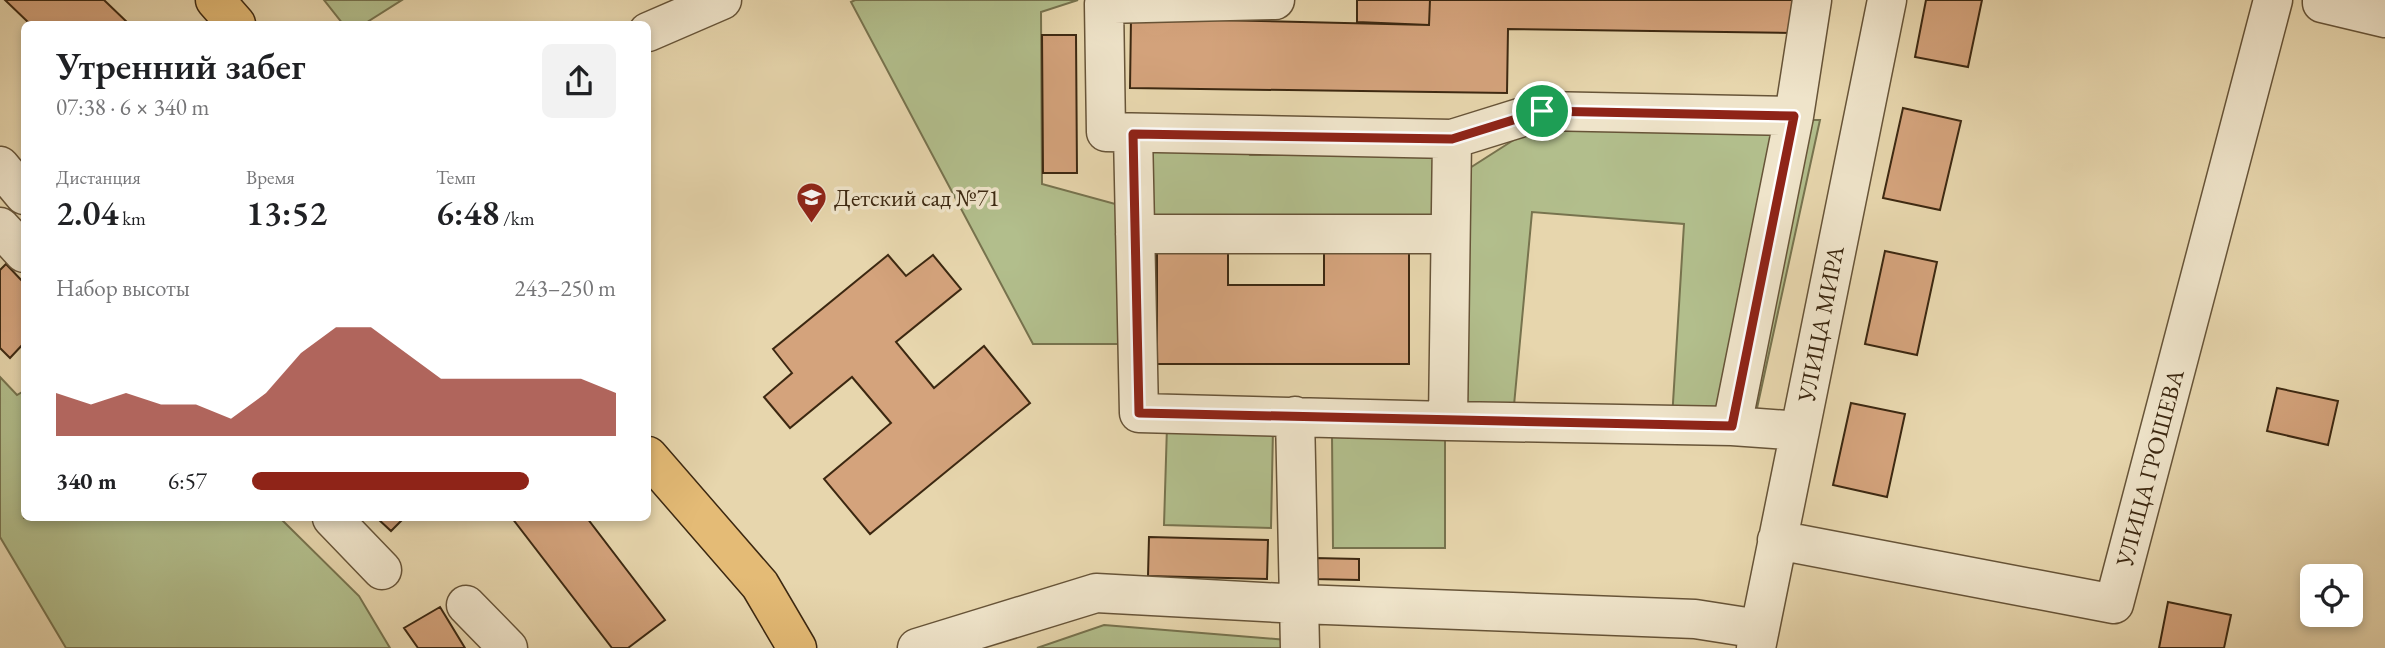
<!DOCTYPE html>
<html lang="ru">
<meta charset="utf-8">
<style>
body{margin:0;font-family:"EB Garamond",serif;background:#f2f2f2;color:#202124;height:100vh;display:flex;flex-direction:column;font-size:26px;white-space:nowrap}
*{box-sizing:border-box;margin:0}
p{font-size:23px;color:#757577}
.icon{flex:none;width:38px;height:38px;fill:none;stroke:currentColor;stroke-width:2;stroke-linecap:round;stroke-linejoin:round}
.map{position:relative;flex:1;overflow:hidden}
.drawer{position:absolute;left:21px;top:21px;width:630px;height:500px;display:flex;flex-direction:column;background:#fff;border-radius:10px;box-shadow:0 4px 10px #0003}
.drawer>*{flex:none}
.controls{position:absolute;left:2300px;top:564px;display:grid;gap:14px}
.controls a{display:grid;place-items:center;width:63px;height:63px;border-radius:10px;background:#fff;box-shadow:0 4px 10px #0003;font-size:35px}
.pin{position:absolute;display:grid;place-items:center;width:60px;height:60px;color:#fff;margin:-30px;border:4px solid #fff;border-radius:50%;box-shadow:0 2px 7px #0007}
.round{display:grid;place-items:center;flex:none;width:74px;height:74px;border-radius:10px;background:#f2f2f2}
.headline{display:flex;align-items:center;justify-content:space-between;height:119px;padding:0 35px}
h1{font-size:38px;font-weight:600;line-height:52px}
.stats{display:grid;grid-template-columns:repeat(3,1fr);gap:10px;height:119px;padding:7px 35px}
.stats div{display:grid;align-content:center}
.stats b{font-size:35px;font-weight:600}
.stats small{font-size:19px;font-weight:400}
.stats p{font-size:19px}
.chart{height:196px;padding:14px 35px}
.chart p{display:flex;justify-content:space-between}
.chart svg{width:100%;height:126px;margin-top:7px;fill:#8f2418;opacity:.7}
ul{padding:0 35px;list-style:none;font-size:23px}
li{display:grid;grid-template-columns:112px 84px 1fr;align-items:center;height:52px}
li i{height:18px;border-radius:9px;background:#8f2418}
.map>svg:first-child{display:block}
</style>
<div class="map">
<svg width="2385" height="648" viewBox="0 0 2385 648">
<rect width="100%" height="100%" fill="#e7d6ad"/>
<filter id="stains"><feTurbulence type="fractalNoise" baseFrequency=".00286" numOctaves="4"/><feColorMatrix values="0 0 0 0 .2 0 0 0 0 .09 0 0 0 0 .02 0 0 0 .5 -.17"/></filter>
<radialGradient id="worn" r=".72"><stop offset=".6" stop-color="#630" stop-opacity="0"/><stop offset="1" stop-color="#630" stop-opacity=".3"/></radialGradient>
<path fill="#b2be8c" stroke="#77734e" stroke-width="2" d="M324,0H402L364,24H343Z
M855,0H1078L1041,12L1042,184L1119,205L1127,344H1033L851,2Z
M1545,120H1820L1754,422L1672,419L1684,224L1532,212L1513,416L1461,415L1462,173Z
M1149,142H1238L1250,155H1317L1445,145L1444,229L1151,225Z
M0,377L17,395L24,391V518H280L359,596L390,648H66L0,537Z
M1167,426L1273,429L1271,528L1164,525Z
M1445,434V548H1333L1332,435Z
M1104,625L1287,640V648H1037Z"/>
<path fill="#d4a37c" stroke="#3c2811" stroke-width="2" d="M5,0H104L129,24H30Z
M1357,0H1430L1429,25L1357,22Z
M1430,0H1792V33L1508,29L1507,93L1130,88L1131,18L1429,25Z
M1926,0H1982L1968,67L1915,57Z
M1042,35H1076L1077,173H1043Z
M1903,108L1961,121L1940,210L1883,198Z
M1409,244V364H1157V247H1228V285H1324V245Z
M1885,251L1937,262L1917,355L1865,344Z
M888,255L906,276L933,255L961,289L896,342L934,388L984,346L1030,403L870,534L824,479L891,423L852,377L790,428L764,397L792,373L773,349Z
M6,264L24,283V343L10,358L0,348V270Z
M2277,388L2338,401L2328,445L2267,431Z
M1851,403L1905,414L1887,497L1833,485Z
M377,518H404L391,531Z
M512,518H587L665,620L628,648H612Z
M1149,537L1268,540L1267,579L1148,576Z
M1314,558L1359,559V580L1314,579Z
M2168,602L2231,615L2224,648H2159Z
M440,607L465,648H418L404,628Z"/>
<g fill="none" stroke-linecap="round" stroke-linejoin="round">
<defs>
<path id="minor" d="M1275,0L1104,4L1106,132L1452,139L1542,111L1794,116
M2322,0V3L2385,18
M648,32L722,0
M1133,134L1139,413L1448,421L1452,139
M0,166L24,195
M0,227L24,253
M1135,234H1450
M1295,416L1300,648
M1448,421L1732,426L1800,431
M1732,426L1794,116L1812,0
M332,518L382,570
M1777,540L2114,604L2273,0
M466,605L508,648
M917,648L1096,593L1300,604L1695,619L1759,629
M1756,648L1887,0"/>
<path id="major" d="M215,0L236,24
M648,456L760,585L797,648"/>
</defs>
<use href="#minor" stroke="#675438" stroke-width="41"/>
<use href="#major" stroke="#3c2811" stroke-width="41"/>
<use href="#minor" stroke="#efe4ca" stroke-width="38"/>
<use href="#major" stroke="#e4bb76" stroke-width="38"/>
</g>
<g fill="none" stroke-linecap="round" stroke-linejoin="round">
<defs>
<path id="route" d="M1542,111L1794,116L1732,426L1139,413L1133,134L1452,139Z"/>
</defs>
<use href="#route" stroke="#fff" stroke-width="14"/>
<use href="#route" stroke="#8f2418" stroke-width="9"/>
</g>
<defs>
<symbol id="school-pin" viewBox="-11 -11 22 30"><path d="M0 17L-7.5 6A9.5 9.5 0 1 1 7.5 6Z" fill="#8f2418" stroke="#efe4ca"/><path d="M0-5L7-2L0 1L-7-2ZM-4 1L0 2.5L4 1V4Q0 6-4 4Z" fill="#fff"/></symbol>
</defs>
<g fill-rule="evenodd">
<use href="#school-pin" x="794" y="180" width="35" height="47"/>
</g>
<g text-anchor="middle" stroke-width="7" stroke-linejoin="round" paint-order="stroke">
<g font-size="24" fill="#3c2811" stroke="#efe4ca" text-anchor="start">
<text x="834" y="206">Детский сад №71</text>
</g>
<g font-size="24" fill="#3c2811" stroke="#efe4ca">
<text transform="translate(1821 324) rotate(-79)" y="8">УЛИЦА МИРА</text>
<text transform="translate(2150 468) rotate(-75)" y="8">УЛИЦА ГРОШЕВА</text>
</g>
</g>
<rect width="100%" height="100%" filter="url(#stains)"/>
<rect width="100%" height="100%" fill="url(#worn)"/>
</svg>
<div class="controls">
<a><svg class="icon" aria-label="locate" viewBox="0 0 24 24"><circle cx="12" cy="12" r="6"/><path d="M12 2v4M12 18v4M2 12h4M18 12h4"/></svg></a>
</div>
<div class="pin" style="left:1542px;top:111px;background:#1e9e55"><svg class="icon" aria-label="arrive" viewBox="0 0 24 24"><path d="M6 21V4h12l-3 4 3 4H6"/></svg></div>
<section class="drawer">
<div class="headline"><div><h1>Утренний забег</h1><p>07:38 · 6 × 340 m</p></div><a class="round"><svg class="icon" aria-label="share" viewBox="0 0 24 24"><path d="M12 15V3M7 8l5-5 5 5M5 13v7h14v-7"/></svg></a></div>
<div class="stats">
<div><p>Дистанция</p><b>2.04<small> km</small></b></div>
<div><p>Время</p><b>13:52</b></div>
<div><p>Темп</p><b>6:48<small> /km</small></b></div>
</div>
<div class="chart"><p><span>Набор высоты</span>243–250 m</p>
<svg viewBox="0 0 160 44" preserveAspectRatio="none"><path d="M0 44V29L10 33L20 29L30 33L40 33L50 38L60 29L70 15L80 6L90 6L100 15L110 24L120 24L130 24L140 24L150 24L160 29V44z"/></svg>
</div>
<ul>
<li><b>340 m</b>6:57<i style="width:76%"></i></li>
</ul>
</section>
</div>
